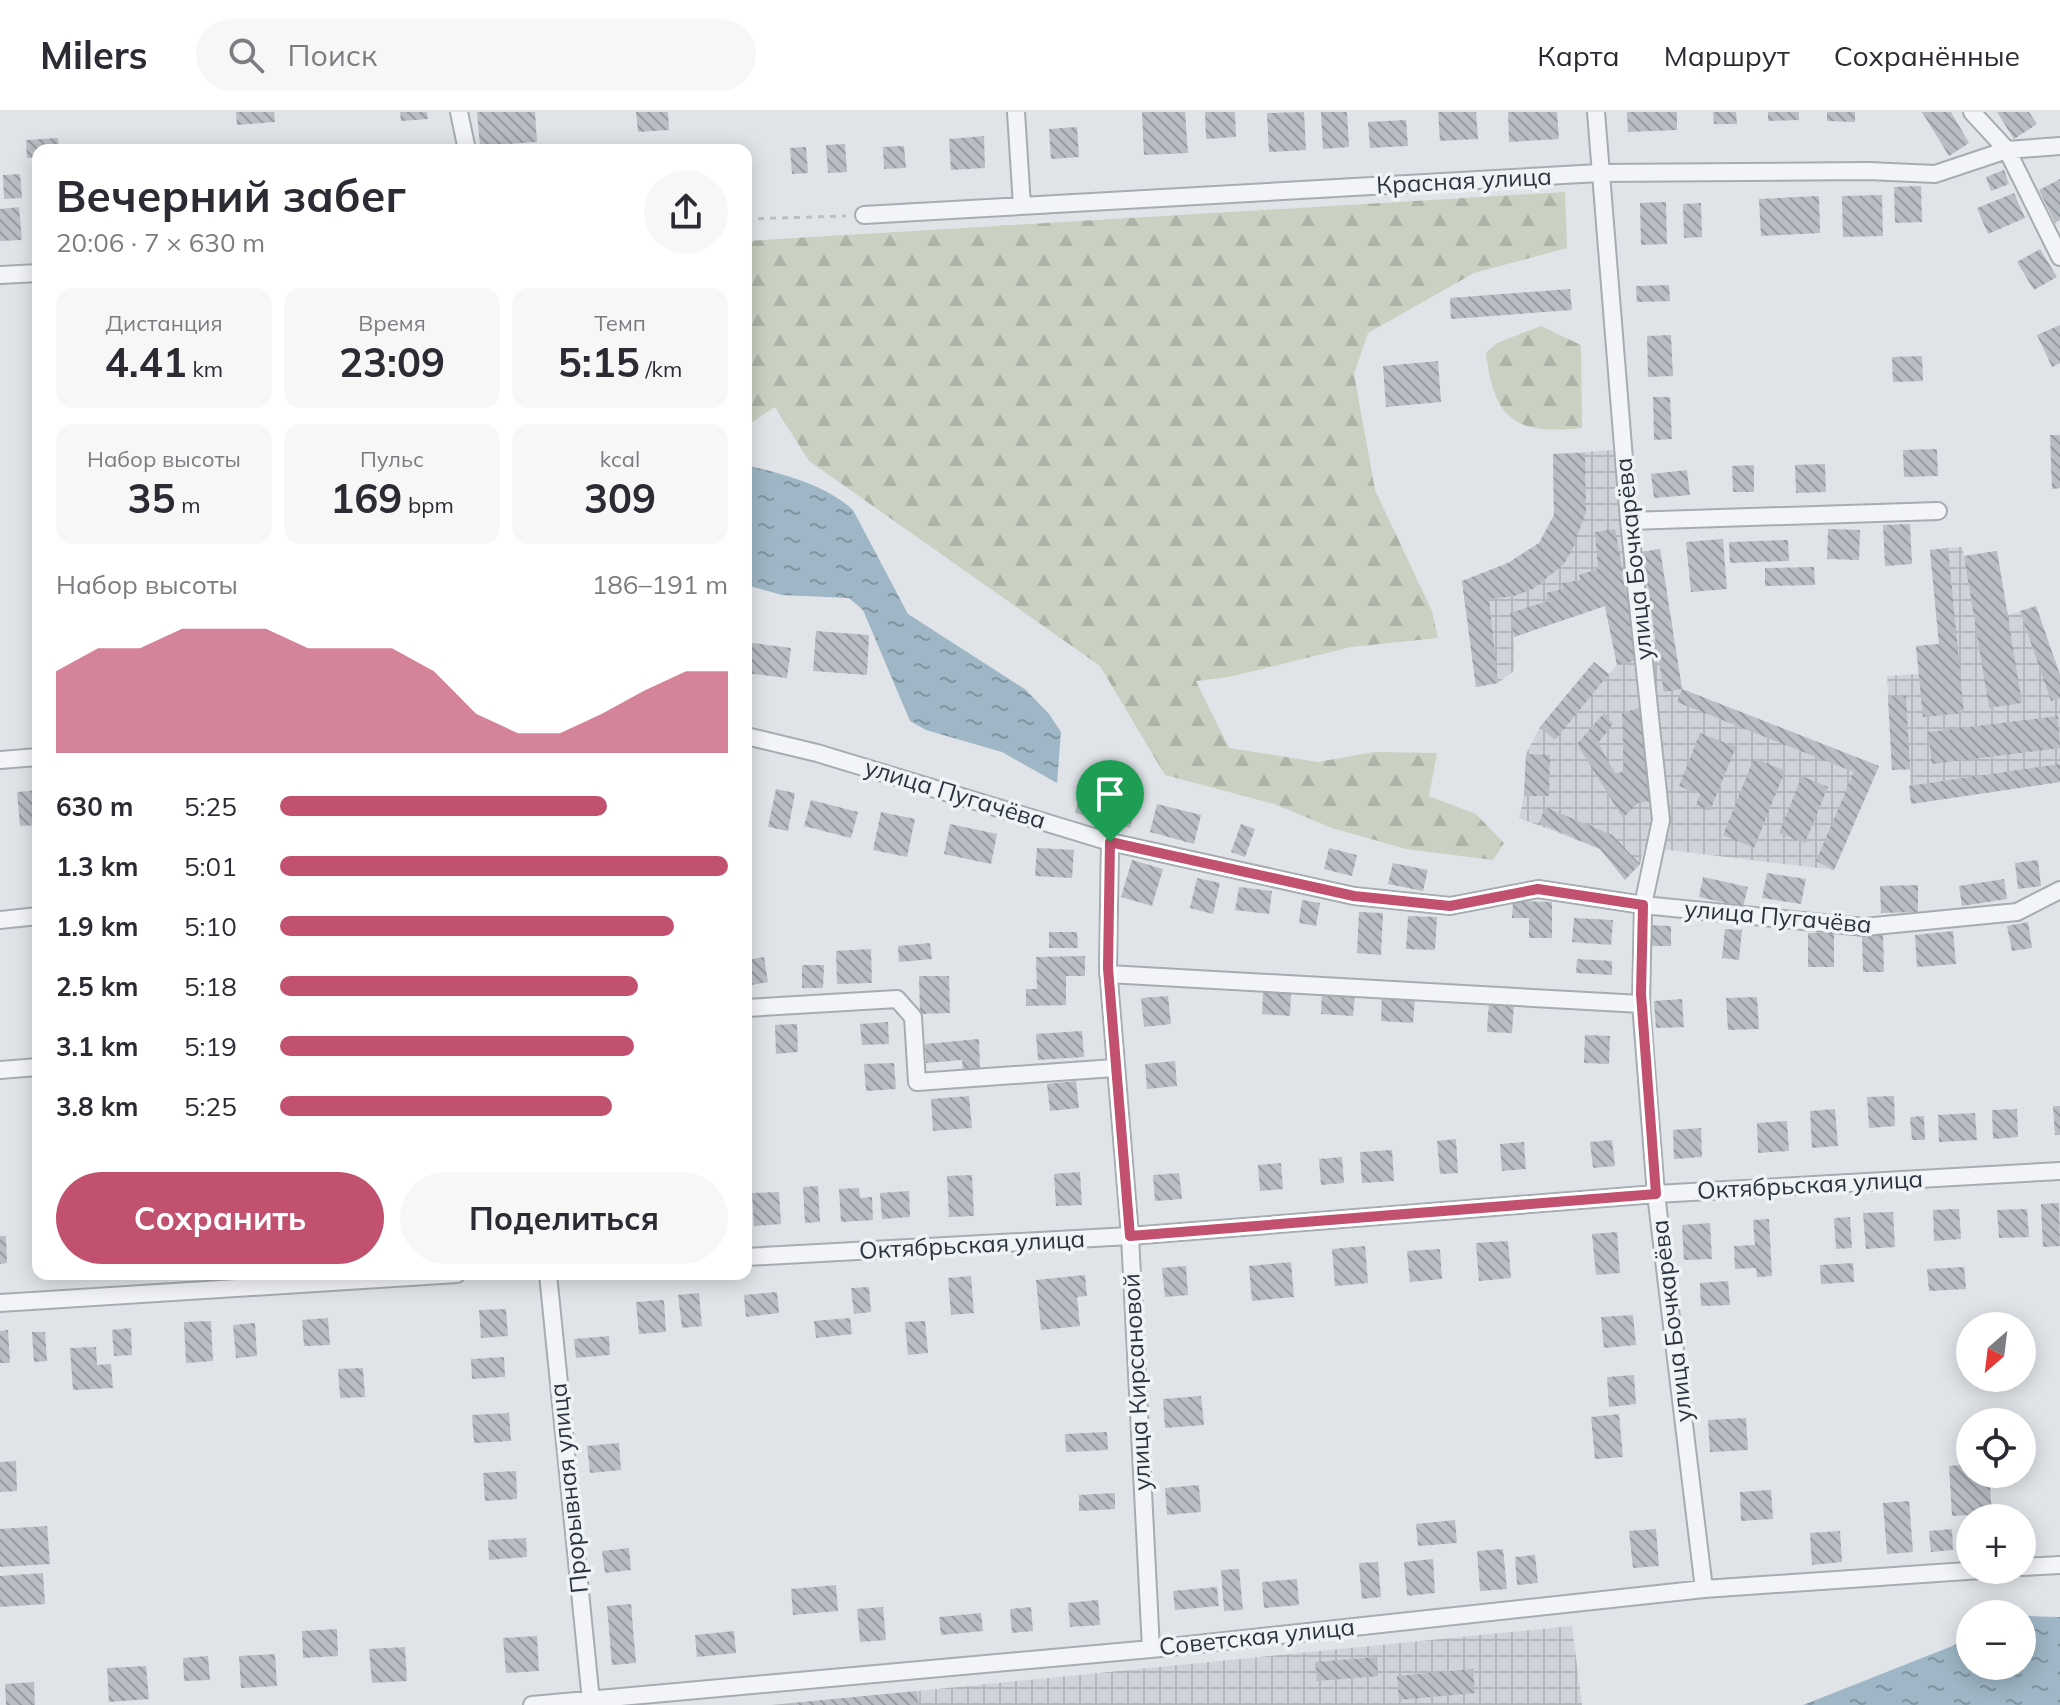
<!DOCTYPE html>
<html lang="ru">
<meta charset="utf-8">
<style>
body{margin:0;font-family:Mulish,sans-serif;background:#f7f7f7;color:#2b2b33;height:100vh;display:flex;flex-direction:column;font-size:30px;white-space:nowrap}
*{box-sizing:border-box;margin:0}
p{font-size:26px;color:#7c7c81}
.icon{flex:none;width:44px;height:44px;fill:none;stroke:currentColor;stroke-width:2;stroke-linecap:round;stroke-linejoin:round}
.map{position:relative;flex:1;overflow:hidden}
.details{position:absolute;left:32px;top:32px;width:720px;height:1136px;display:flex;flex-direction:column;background:#fff;border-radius:16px;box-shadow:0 4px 20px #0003}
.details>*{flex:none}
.needle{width:52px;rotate:208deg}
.tools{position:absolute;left:1956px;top:1200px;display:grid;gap:16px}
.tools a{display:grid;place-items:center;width:80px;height:80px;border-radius:50%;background:#fff;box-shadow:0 4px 20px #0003;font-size:40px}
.pin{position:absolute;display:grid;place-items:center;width:68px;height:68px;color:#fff;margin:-82px -34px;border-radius:50% 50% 50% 0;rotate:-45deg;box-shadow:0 0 8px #0007}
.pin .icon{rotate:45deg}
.round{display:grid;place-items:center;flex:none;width:84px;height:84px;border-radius:42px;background:#f7f7f7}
.summary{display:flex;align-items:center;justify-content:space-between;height:136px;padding:0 24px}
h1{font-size:44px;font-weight:700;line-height:60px}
.figures{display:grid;grid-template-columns:repeat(3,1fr);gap:12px;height:136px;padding:8px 24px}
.figures div{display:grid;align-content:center;border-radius:16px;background:#f7f7f7;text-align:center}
.figures b{font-size:40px;font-weight:700}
.figures small{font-size:22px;font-weight:400}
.figures p{font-size:22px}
.chart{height:224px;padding:16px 24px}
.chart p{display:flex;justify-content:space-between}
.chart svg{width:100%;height:144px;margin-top:8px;fill:#c2506f;opacity:.7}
.primary-button{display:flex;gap:16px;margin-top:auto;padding:16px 24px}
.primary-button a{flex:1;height:92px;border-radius:48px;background:#c2506f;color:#fff;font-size:32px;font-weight:700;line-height:92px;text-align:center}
.primary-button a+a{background:#f7f7f7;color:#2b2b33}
ul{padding:0 24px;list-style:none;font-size:26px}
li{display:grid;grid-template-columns:128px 96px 1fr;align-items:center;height:60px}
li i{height:20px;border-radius:10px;background:#c2506f}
header{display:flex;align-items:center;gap:48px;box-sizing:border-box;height:112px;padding:0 40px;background:#fff;border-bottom:2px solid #e1e1e2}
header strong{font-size:38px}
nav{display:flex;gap:44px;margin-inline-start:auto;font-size:28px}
.search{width:560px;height:72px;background:#f7f7f7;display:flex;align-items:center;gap:20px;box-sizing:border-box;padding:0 28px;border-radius:44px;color:#7c7c81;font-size:30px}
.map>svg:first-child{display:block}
</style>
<header>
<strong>Milers</strong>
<div class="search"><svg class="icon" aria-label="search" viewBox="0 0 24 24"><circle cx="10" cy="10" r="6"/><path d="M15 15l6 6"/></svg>Поиск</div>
<nav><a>Карта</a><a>Маршрут</a><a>Сохранённые</a></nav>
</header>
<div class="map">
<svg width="2060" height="1593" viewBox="0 0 2060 1593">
<defs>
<pattern id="industrial-grid" width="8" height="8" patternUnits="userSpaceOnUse" patternTransform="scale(2)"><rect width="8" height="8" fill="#cfd4da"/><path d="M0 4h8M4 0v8" fill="none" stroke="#b2b7bc"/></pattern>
<pattern id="forest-firs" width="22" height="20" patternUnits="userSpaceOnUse" patternTransform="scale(2)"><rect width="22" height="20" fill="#c8d1c2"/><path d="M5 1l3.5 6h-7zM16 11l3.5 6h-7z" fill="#acb4a8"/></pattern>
<pattern id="water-ripples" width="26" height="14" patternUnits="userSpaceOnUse" patternTransform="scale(2)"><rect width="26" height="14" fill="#9eb6c5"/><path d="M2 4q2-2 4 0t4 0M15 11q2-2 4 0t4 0" fill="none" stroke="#8195a1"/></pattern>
<pattern id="building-back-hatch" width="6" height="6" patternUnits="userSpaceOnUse" patternTransform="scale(2)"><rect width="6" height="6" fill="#b8bec4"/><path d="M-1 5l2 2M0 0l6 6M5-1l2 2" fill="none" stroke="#969ba1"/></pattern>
</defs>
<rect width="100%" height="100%" fill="#e0e4e8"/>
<path fill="url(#industrial-grid)" d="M1614,338L1626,442L1660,437L1682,577L1879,654L1834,758L1644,735L1640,752L1625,768L1600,737L1519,706L1524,684L1526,642L1540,615L1594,550L1609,562L1617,553L1605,494L1514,525V559L1498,571L1476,575L1462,469L1508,451L1539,431L1549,417L1554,403L1553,342Z
M1962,435L1964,444L1997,439L2008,503L2036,494L2060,563V670L1911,692L1910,658H1892L1887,564L1919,562L1916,534L1939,532L1930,438Z
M1572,1514L1582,1593H771L917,1579Z"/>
<path fill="url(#forest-firs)" d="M1565,80L1567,136L1474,161L1368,221L1354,262L1375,378L1432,499L1438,526L1351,535L1229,565L1196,569L1229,636L1318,650L1374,640L1437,641L1429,684L1476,702L1504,731L1493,748L1406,737L1332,716L1274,692L1165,663L1100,554L809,349L775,295L746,314V129Z
M1541,214L1581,233L1582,316C1515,323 1494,308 1486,241L1497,231Z"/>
<path fill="url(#water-ripples)" d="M746,353C783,362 825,372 853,398L908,502L1026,578L1049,602L1061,620L1057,671L1002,640L926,618L910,609L863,498L849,486L782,483L746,473Z
M2027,1504L2060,1505V1593H1803L1970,1527V1554H2022V1506Z"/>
<path fill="url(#building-back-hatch)" d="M236,0H274L275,10L237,13Z
M400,0H427L428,7L401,9Z
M477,0H535L537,30L480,34Z
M636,0H668L669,18L638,20Z
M1142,0H1185L1188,41L1144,43Z
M1205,0H1235L1236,25L1206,27Z
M1304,0L1306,38L1269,40L1267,1Z
M1321,0H1347L1349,35L1323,37Z
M1438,0H1476L1478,27L1440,29Z
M1508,0H1557L1559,27L1509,30Z
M1627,0H1677V18L1628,20Z
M1713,0H1736L1737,12H1714Z
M1768,0H1799V8L1768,9Z
M1827,0H1855V10L1827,9Z
M1922,0H1951L1969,31L1949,44Z
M1997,0H2029L2037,12L2014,27Z
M1406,8L1408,34L1370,36L1368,10Z
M1077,15L1079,45L1051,47L1049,17Z
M984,24L985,56L951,58L949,27Z
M58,26L59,38H38V46H27L26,28Z
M845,32L847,60L828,61L826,33Z
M904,34L906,56L884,57L883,35Z
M806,35L808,61L792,62L790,36Z
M2004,58L2009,72L1991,79L1986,65Z
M20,62L22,86L4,87L3,63Z
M2060,67V108L2055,111L2039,78Z
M1921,74L1922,110L1895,111L1894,75Z
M2014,81L2025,106L1988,122L1977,96Z
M1882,83L1883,124L1843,125L1842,84Z
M1819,84L1820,121L1761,124L1759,87Z
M1666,90L1667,132L1641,133L1640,91Z
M1701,91L1702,125L1684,126L1683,92Z
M19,95L22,128L0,129V97Z
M2040,137L2057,165L2034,178L2017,150Z
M1669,173L1670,189L1637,190L1636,174Z
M1570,177L1572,198L1451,207L1450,186Z
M2060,213V251L2052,255L2037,223Z
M1671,223L1673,264L1648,265L1647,224Z
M1922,244L1923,269L1893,270L1892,245Z
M1438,249L1441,290L1386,295L1383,254Z
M1653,285H1670L1672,327L1654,328Z
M2050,323H2060V376L2052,377Z
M1937,337L1938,364L1904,365L1903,338Z
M1585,341L1586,400L1573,436L1564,452L1533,477L1514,484L1489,487L1498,571L1476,575L1462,469L1508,451L1539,431L1554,403L1553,342Z
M1825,352L1826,380L1796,381L1795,353Z
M1754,353V380H1733L1732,354Z
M1687,358L1690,383L1654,386L1651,362Z
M1910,412L1912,452L1885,454L1883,413Z
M1615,417L1639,548L1617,553L1605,494L1514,525L1510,501L1548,489L1546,481L1563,477L1562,471L1581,468L1579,463L1598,457L1595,420Z
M1828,417L1860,418L1859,448L1827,447Z
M1723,427L1727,477L1691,480L1686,430Z
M1788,428L1789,449L1730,451L1729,430Z
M1948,436L1964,601L1923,605L1916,534L1939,532L1930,438Z
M1660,437L1682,577L1664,580L1642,440Z
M1997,439L2022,591L1989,596L1964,444Z
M1814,455L1815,473L1765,474V456Z
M2036,494L2060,563V586L2051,589L2020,499Z
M816,519L869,523L867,563L813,559Z
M746,530L791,536L787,566L746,561Z
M1594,550L1609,562L1555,628L1540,615Z
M1682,577L1879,654L1834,758L1816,749L1854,660L1677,590Z
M1906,584L1910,657L1892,658L1888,585Z
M1639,596L1652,689L1638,691L1623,706L1577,632L1604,601L1613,612L1598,631L1615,661L1624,660L1622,601Z
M2058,604L2060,636L1932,652L1928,620Z
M1700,621L1736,635L1710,699L1696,693L1700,682L1679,674Z
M1526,642L1550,643L1549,684H1524Z
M1754,646L1785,659L1754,736L1723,723Z
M2060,652V670L1911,692L1909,674Z
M1802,664L1828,675L1805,731L1779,721Z
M1084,668L1139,684L1130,716L1075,701Z
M776,677L795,681L788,719L768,715Z
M38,678V713L20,714L17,680Z
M811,688L858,700L851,726L804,714Z
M1157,692L1201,703L1194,732L1150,720Z
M1545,695L1612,723L1640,752L1625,768L1600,737L1539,711Z
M881,700L915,707L907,745L873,738Z
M950,712L997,722L991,752L944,742Z
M1241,712L1255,717L1245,745L1231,740Z
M1037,736L1074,738L1072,766L1035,764Z
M1329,736L1357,743L1352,764L1324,757Z
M1132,748L1163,757L1152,794L1121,785Z
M2038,748L2041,774L2018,777L2015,751Z
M1393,751L1428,758L1423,779L1388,772Z
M1767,761L1806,767L1801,792L1762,786Z
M1703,765L1748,775L1743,795L1699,785Z
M1197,766L1220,771L1213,802L1190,796Z
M2004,767L2007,787L1962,794L1959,774Z
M1918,773V800L1881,801L1880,774Z
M1239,775L1272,779L1269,802L1235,798Z
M1302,788L1320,791L1316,814L1299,811Z
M1513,789L1552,790V826H1529V806H1512Z
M1359,800L1383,801L1381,843L1357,841Z
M1408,804L1437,805L1435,838L1406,837Z
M1574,806L1613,808L1611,833L1572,830Z
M2028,810L2032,836L2012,839L2007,814Z
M1648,813L1671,814V834H1648Z
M1725,817L1742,818L1739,848L1722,846Z
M1953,819L1956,852L1917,855L1915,823Z
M1049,820H1077L1078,836H1049Z
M1808,821H1834V855H1808Z
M1883,821L1884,860H1863L1862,822Z
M930,831L932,847L899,850L898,834Z
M871,837L872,871L837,872L836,839Z
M1085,844V864H1066V893L1026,894V877H1037L1036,845Z
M764,845L768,870L746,874V848Z
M1577,847L1612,849V863L1576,861Z
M802,853H824L823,876H802Z
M919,864H949L950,901L920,902Z
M1322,878L1355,880L1353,904L1321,902Z
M1263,880L1291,882L1290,904L1262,902Z
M1382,883L1415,885L1413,911L1381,909Z
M1168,884L1171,912L1144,915L1141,886Z
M1757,885L1759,917L1728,918L1726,886Z
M1682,887L1684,915L1656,916L1654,889Z
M1489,889L1514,891L1512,921L1487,920Z
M888,910L889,932L862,933L860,912Z
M797,912L798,940L776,942L775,913Z
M1082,919L1084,945L1038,948L1036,922Z
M1585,923L1610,924L1609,952L1584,951Z
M979,927L980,958L963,959L962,948L926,951L925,932Z
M1175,949L1177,974L1147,977L1145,952Z
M894,951L896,977L866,979L864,952Z
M1076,969L1079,996L1050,999L1047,972Z
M969,984L972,1016L933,1019L931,987Z
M1894,984L1895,1014L1869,1016L1867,985Z
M2053,994H2060V1023H2055Z
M1835,997L1838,1034L1812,1036L1810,999Z
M2017,997L2018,1025L1993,1027L1992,998Z
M1975,1001L1977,1028L1939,1030L1938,1003Z
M1924,1004L1925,1028H1912L1910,1005Z
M1787,1009L1789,1039L1758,1041L1757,1011Z
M1701,1016L1702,1045L1674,1047L1673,1018Z
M1456,1027L1458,1061L1440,1062L1437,1029Z
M1612,1028L1615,1054L1593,1056L1590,1030Z
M1524,1030L1526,1057L1502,1059L1500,1032Z
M1392,1038L1394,1069L1362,1071L1360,1040Z
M1342,1045L1344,1071L1321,1073L1319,1047Z
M1281,1051L1283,1077L1260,1079L1258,1053Z
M1080,1060L1082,1093L1056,1094L1054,1062Z
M1179,1061L1182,1087L1155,1089L1153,1063Z
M972,1063L974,1104L949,1105L947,1064Z
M818,1074L820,1110L805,1111L803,1075Z
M859,1076L860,1086L872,1085L873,1108L841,1110L839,1077Z
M909,1079L910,1105L882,1107L880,1081Z
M779,1080L781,1112L754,1114L752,1081Z
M2059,1091L2060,1134L2043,1135L2041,1092Z
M1959,1097L1961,1127L1934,1129L1933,1098Z
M2027,1097L2029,1125L1999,1126L1997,1098Z
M1893,1100L1895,1135L1866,1137L1863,1101Z
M1850,1105L1852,1136L1836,1137L1834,1106Z
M1769,1107L1772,1164L1757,1165L1756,1156L1735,1157L1734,1134L1755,1133L1753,1108Z
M1710,1111L1712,1147L1684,1148L1682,1113Z
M1617,1120L1620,1161L1596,1163L1592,1122Z
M0,1124H6L7,1151L0,1152Z
M1508,1129L1511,1166L1479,1169L1476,1131Z
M1365,1134L1368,1171L1335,1174L1332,1137Z
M1440,1137L1442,1167L1410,1170L1407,1139Z
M1291,1150L1294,1185L1252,1189L1249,1154Z
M1853,1151L1854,1170L1821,1172L1820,1153Z
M1186,1154L1188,1183L1165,1185L1162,1156Z
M1964,1155L1966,1177L1929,1179L1927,1157Z
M1085,1163L1087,1184L1077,1185L1080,1214L1041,1218L1036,1168Z
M971,1164L974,1201L951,1203L948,1166Z
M1728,1169L1730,1193L1701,1194L1700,1171Z
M869,1175L871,1200L854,1202L851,1176Z
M777,1180L779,1201L746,1205L744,1183Z
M699,1181L702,1214L682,1216L678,1183Z
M664,1188L666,1220L639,1222L636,1190Z
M506,1197L508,1224L481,1226L479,1198Z
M1633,1203L1636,1233L1604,1236L1601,1205Z
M328,1206L330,1233L304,1234L302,1208Z
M850,1206L852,1222L816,1226L814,1209Z
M211,1209L213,1249L186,1251L184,1210Z
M925,1209L928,1241L908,1243L905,1210Z
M255,1211L257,1244L236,1246L233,1213Z
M131,1216L132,1243L114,1244L112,1218Z
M8,1218L10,1251H0V1219Z
M32,1220H45L47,1249L34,1250Z
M609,1224L610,1243L576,1246L574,1227Z
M96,1235L97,1253L111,1252L113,1276L73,1278L70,1236Z
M504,1245L505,1265L472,1267L471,1247Z
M363,1256L365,1285L340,1286L338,1257Z
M1634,1263L1636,1292L1609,1295L1607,1265Z
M1201,1284L1204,1313L1165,1316L1163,1287Z
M509,1301L511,1329L474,1331L472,1303Z
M1619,1302L1623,1345L1595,1347L1591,1305Z
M1746,1306L1748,1338L1710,1340L1708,1308Z
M1107,1320L1108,1338L1066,1340L1065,1322Z
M619,1331L621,1358L590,1361L587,1334Z
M16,1349L17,1379L0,1380V1350Z
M1970,1352V1362H1989L1992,1402L1952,1404L1949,1354Z
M516,1359L517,1387L485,1389L483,1361Z
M1199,1373L1201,1400L1167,1403L1165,1376Z
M1771,1378L1773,1407L1741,1409L1740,1380Z
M1115,1381V1397L1079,1399V1383Z
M1909,1389L1913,1440L1887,1442L1883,1391Z
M1455,1408L1457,1431L1418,1434L1416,1412Z
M47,1414L50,1452L0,1455V1417Z
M1656,1417L1659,1454L1633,1456L1629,1419Z
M1952,1417L1953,1438L1931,1440L1929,1419Z
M1840,1419L1842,1450L1812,1453L1810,1421Z
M526,1426L527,1445L489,1448L488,1428Z
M629,1436L631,1458L605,1461L602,1439Z
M1503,1437L1507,1477L1480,1479L1477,1439Z
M1535,1443L1538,1471L1517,1473L1515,1445Z
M1433,1447L1435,1481L1407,1484L1404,1450Z
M1378,1450L1381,1485L1362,1487L1359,1451Z
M1239,1457L1243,1498L1224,1499L1221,1458Z
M43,1461L45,1492L0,1495V1464Z
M1297,1467L1299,1493L1264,1496L1262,1470Z
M836,1473L838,1499L793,1503L791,1477Z
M1217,1475L1219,1494L1175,1498L1173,1479Z
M1098,1488L1100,1513L1070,1515L1068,1491Z
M631,1492L636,1551L612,1553L607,1494Z
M883,1495L886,1528L860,1530L857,1497Z
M1031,1495L1033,1519L1012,1521L1010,1497Z
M981,1501L983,1519L941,1523L939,1505Z
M337,1517L338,1544L303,1546L302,1519Z
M734,1519L736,1541L697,1545L695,1523Z
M537,1524L539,1559L506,1561L503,1526Z
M405,1535L407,1569L372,1571L369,1537Z
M275,1542L277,1574L241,1576L239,1544Z
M208,1544L210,1568L184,1569L183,1546Z
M1377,1545L1378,1564L1317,1569L1315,1550Z
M146,1554L149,1587L109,1590L107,1556Z
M1473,1557L1475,1581L1399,1588L1397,1564Z
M34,1570L35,1593H6L5,1572Z
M917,1579L918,1593H794L793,1591Z"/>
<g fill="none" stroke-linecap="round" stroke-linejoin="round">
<defs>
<path id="minor" d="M459,0L467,38
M1016,0L1022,94
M1596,0L1629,409L1661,708L1643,793L1641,892L1656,1082L1704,1477
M1972,0L2007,38L2060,145
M864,103L1599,61L1868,59L1935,62L2007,38L2060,34
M0,163L38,161
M1629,409L1938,399
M746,624L817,641L1110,730L1354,784L1450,794L1538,777L1643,793L1864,815L2017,800L2060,778
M0,648L38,645
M1110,730L1108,856L1130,1124L1151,1537
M0,808L38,804
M1108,862L1641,892
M746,896L897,887L913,905L917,970L1114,956
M0,958L38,955
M746,1145L1130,1124L1656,1082L2060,1059
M548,1162L591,1589
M0,1191L457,1162
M2022,1455L2060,1453
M532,1593L1151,1537L1704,1477L1981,1458"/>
</defs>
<use href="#minor" stroke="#a6acb2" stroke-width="20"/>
<path stroke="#bbbec3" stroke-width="3" stroke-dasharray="6 6" stroke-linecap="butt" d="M746,107L846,104"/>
<use href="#minor" stroke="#f3f4f7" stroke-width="16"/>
</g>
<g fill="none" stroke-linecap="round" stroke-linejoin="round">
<defs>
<path id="route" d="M1110,730L1354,784L1450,794L1538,777L1643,793L1641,882L1656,1082L1130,1124L1108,856Z"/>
</defs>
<use href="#route" stroke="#fff" stroke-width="16"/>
<use href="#route" stroke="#c2506f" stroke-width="10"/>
</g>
<g text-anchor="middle" stroke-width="7" stroke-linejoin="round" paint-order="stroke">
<g font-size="24" fill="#2a343e" stroke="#f0f3f6">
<text transform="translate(1464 69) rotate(-3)" y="8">Красная улица</text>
<text transform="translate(1634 447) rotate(-96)" y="8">улица Бочкарёва</text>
<text transform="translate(955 682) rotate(17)" y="8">улица Пугачёва</text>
<text transform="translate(1778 805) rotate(5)" y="8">улица Пугачёва</text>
<text transform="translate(1810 1073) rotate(-3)" y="8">Октябрьская улица</text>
<text transform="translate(972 1133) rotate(-3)" y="8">Октябрьская улица</text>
<text transform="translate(1672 1209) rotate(-97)" y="8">улица Бочкарёва</text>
<text transform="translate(1137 1270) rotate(-93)" y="8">улица Кирсановой</text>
<text transform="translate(569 1376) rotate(-96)" y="8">Прорывная улица</text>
<text transform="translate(1257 1525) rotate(-6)" y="8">Советская улица</text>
</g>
</g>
</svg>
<div class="tools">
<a><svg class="needle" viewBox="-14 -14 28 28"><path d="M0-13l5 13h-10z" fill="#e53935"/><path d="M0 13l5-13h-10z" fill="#7c7c81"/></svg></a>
<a><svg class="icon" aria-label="locate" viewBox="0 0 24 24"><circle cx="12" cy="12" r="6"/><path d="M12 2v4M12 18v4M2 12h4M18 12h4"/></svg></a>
<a>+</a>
<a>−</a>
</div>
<div class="pin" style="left:1110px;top:730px;background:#1e9e55"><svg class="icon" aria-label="arrive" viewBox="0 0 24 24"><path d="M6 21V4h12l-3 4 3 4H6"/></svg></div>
<section class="details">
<div class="summary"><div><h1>Вечерний забег</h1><p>20:06 · 7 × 630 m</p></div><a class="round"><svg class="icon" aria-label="share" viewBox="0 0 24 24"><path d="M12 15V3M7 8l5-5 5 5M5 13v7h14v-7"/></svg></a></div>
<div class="figures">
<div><p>Дистанция</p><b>4.41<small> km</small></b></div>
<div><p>Время</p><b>23:09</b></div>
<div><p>Темп</p><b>5:15<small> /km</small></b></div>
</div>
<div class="figures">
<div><p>Набор высоты</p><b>35<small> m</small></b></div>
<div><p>Пульс</p><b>169<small> bpm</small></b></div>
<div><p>kcal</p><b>309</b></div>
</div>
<div class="chart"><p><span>Набор высоты</span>186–191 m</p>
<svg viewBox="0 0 160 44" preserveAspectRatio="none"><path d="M0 44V19L10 12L20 12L30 6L40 6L50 6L60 12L70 12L80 12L90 19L100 32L110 38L120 38L130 32L140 25L150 19L160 19V44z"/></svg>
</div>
<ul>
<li><b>630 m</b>5:25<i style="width:73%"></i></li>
<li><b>1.3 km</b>5:01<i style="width:100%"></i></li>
<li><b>1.9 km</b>5:10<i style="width:88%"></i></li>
<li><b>2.5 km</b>5:18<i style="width:80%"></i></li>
<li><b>3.1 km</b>5:19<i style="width:79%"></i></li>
<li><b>3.8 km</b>5:25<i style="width:74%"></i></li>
</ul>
<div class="primary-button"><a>Сохранить</a><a>Поделиться</a></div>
</section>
</div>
